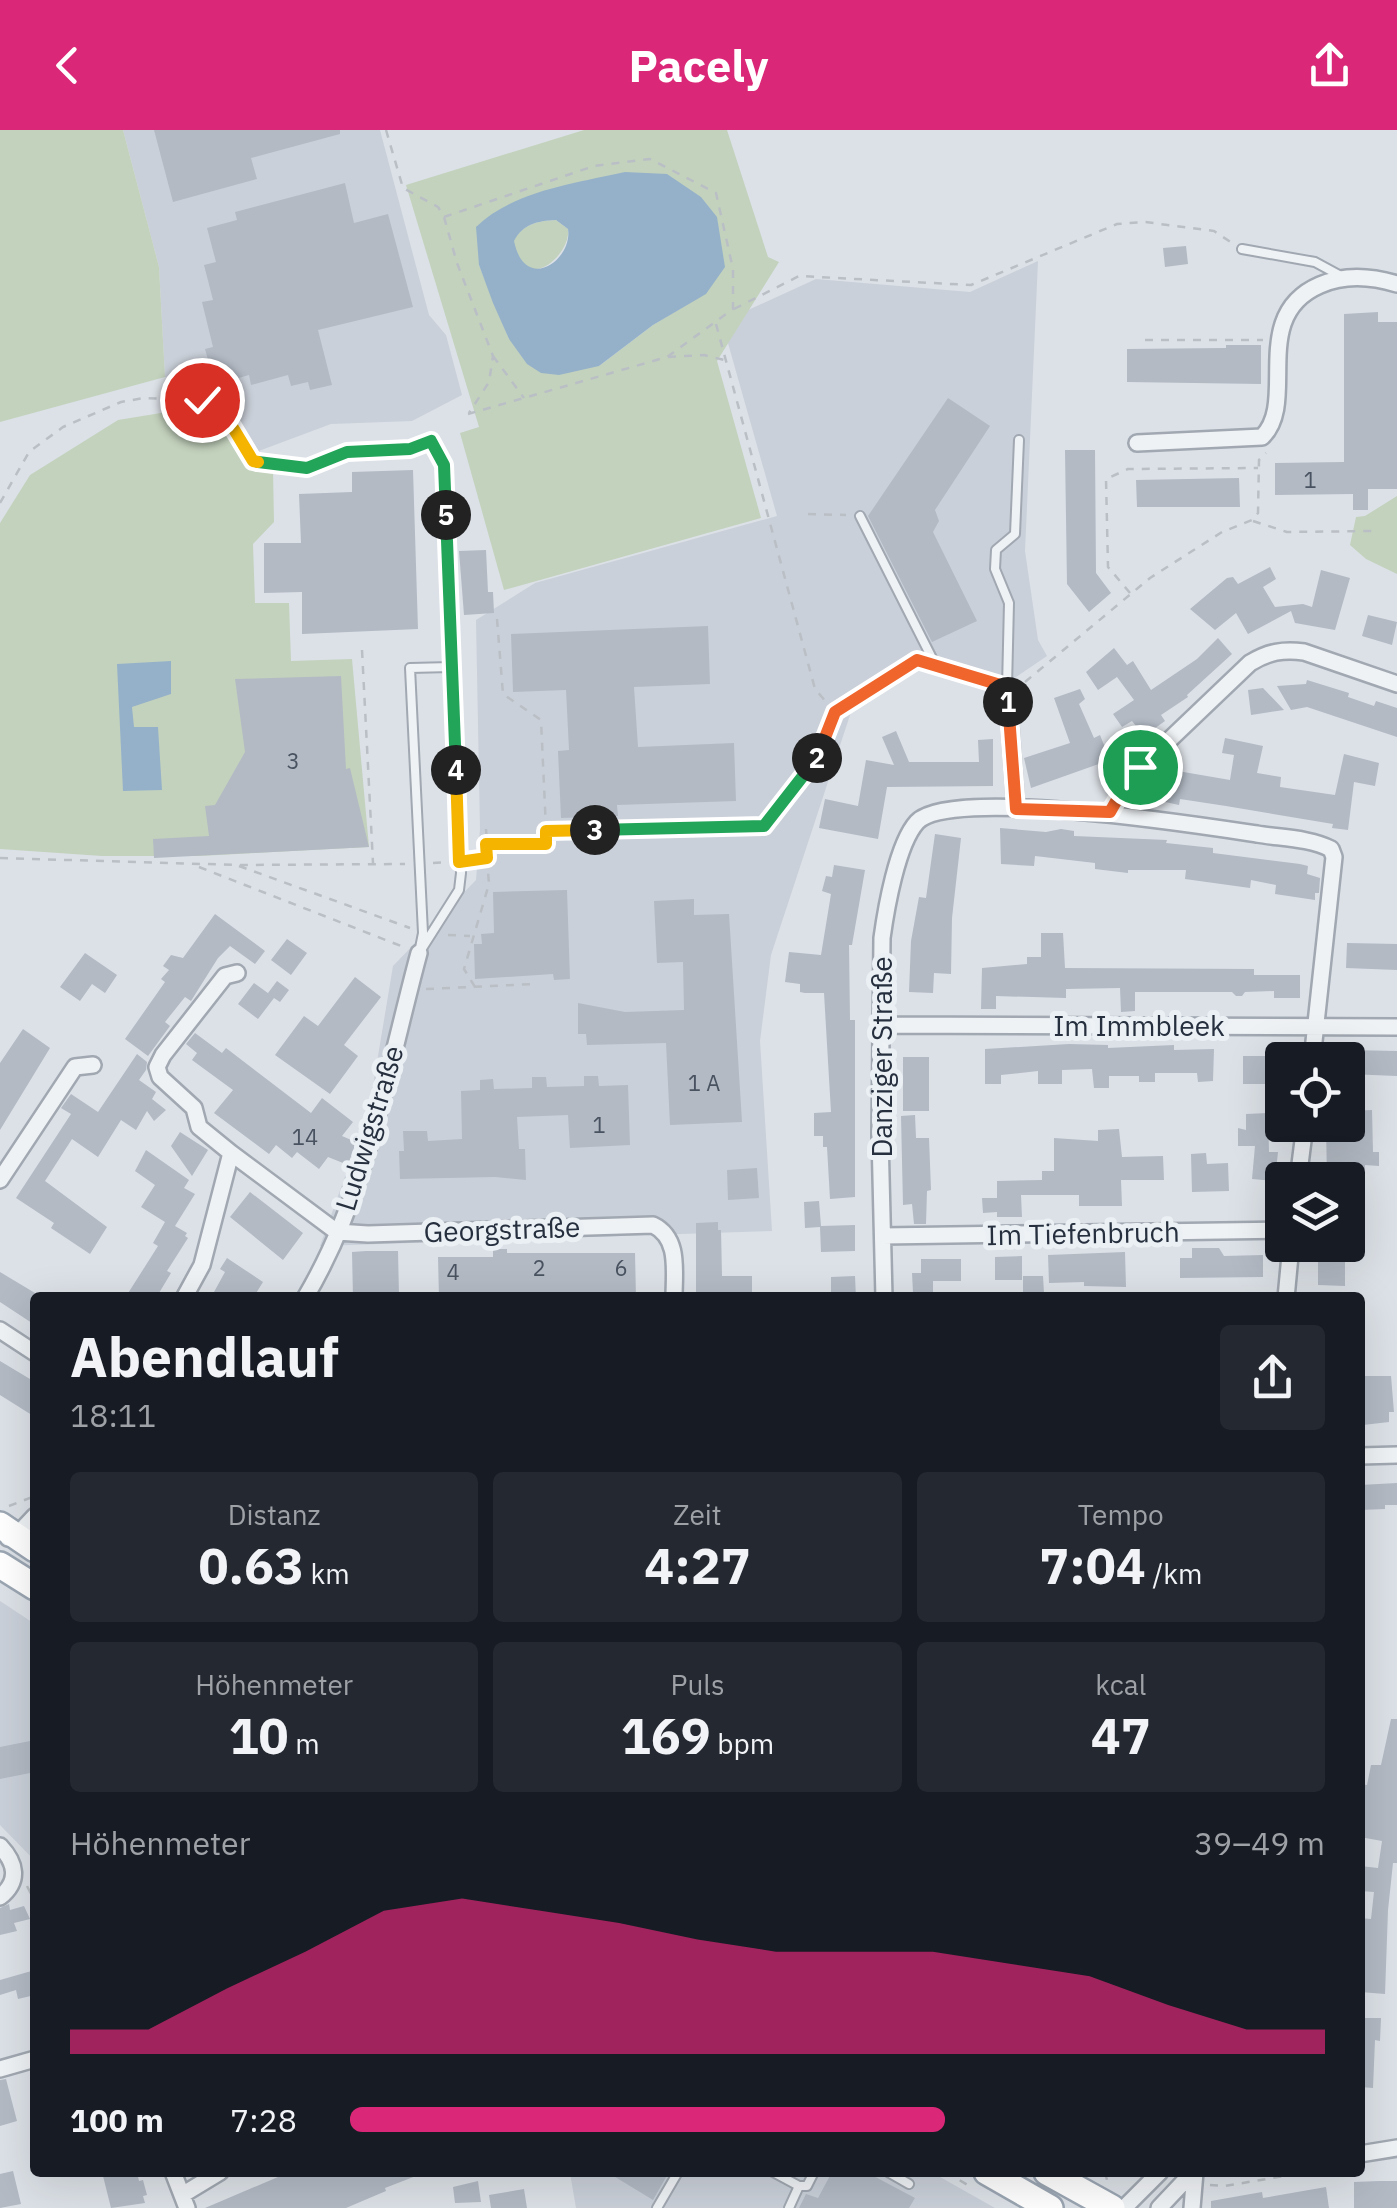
<!DOCTYPE html>
<html lang="de">
<meta charset="utf-8">
<style>
:root{--surface:#171b24;--page:#242831;--text:#f1f3f6;--muted:#9ea1a6;--accent:#db2777}
body{margin:0;font-family:"IBM Plex Sans",sans-serif;background:var(--page);color:var(--text);height:100vh;display:flex;flex-direction:column;font-size:38px;white-space:nowrap}
*{box-sizing:border-box;margin:0}
p{font-size:32px;color:var(--muted)}
.icon{flex:none;width:55px;height:55px;fill:none;stroke:currentColor;stroke-width:2;stroke-linecap:round;stroke-linejoin:round}
.map{position:relative;flex:1;overflow:hidden}
.drawer{position:absolute;left:30px;top:1162px;width:1335px;height:885px;display:flex;flex-direction:column;background:var(--surface);border-radius:10px;box-shadow:0 10px 40px #0002}
.drawer>*{flex:none}
.fabs{position:absolute;left:1265px;top:912px;display:grid;gap:20px}
.fabs a{display:grid;place-items:center;width:100px;height:100px;border-radius:10px;background:var(--surface);box-shadow:0 10px 40px #0002;font-size:50px}
.pin{position:absolute;display:grid;place-items:center;width:85px;height:85px;color:#fff;margin:-42px;border:5px solid #fff;border-radius:50%;box-shadow:0 2px 10px #0007}
.km{position:absolute;width:50px;height:50px;margin:-25px;border-radius:50%;background:#222;color:#fff;font-size:28px;line-height:50px;text-align:center}
.round{display:grid;place-items:center;flex:none;width:105px;height:105px;border-radius:10px;background:var(--page)}
.overview{display:flex;align-items:center;justify-content:space-between;height:170px;padding:0 40px}
h1{font-size:55px;font-weight:700;line-height:75px}
.stats{display:grid;grid-template-columns:repeat(3,1fr);gap:15px;height:170px;padding:10px 40px}
.stats div{display:grid;align-content:center;border-radius:10px;background:var(--page);text-align:center}
.stats b{font-size:50px;font-weight:700}
.stats small{font-size:28px;font-weight:400}
.stats p{font-size:28px}
.chart{height:280px;padding:20px 40px}
.chart p{display:flex;justify-content:space-between}
.chart svg{width:100%;height:180px;margin-top:10px;fill:var(--accent);opacity:.7}
ul{padding:0 40px;list-style:none;font-size:32px}
li{display:grid;grid-template-columns:160px 120px 1fr;align-items:center;height:75px}
li i{height:25px;border-radius:12px;background:var(--accent)}
header{display:flex;justify-content:space-between;align-items:center;height:130px;padding:0 40px;background:var(--accent);color:#fff;font-size:45px;font-weight:700}
.map>svg:first-child{display:block}
</style>
<header><svg class="icon" aria-label="back" viewBox="0 0 24 24"><path d="M15 5l-7 7 7 7"/></svg>Pacely<svg class="icon" aria-label="share" viewBox="0 0 24 24"><path d="M12 15V3M7 8l5-5 5 5M5 13v7h14v-7"/></svg></header>
<div class="map">
<svg width="1397" height="2078" viewBox="0 0 1397 2078">
<rect width="100%" height="100%" fill="#dce1e7"/>
<!-- built -->
<path fill="#cad0d9" d="M123,0H380L429,185L446,205L462,265L412,291L331,294L256,322L224,267L165,247L159,137Z
M1038,131L1025,421L1038,510L1047,526L1013,549L936,526L913,524L839,570L851,582L771,825L760,911L772,1101L320,1116L369,980L393,836L476,750L480,699L476,490L535,453L777,386L722,192L816,149L970,162Z
M0,1471L35,1494V1731L0,1695Z
M570,2043H933L995,2078H576Z"/>
<!-- green -->
<path fill="#c3d2bd" fill-rule="evenodd" d="M0,0H123L159,137L165,247L0,292Z
M584,0H727L768,127L779,132L717,231L761,388L504,460L460,303L479,297L406,55ZM533,65L706,163L653,195L599,236L509,209L479,135Z
M556,90L568,99C571,122 534,158 517,128C514,123 515,117 513,111C523,94 537,91 556,90Z
M211,281L246,335L273,339L274,392L253,414L255,473H289L291,531L352,529L369,717L199,726H102L0,719V393L30,345L118,290L161,283Z
M1397,366V444L1366,429L1350,415L1356,387L1365,386Z"/>
<!-- water -->
<path fill="#95b1ca" fill-rule="evenodd" d="M625,42L667,44L701,67L717,87L725,137L706,164L653,195L599,236L559,245L541,243L527,234L509,209L493,173L479,135L476,97C513,61 576,53 625,42ZM556,90L568,99C573,130 525,164 514,111C523,94 537,91 556,90Z
M171,531V564L132,577L134,597H158L162,660L123,661L117,534Z"/>
<!-- building -->
<path fill="#b3bac4" d="M154,0H340V4L251,28L257,49L173,72Z
M345,53L354,93L388,84L413,177L318,200L332,255L310,260L308,252L291,256L288,245L251,255L249,245L232,250L229,239L212,244L205,219L213,217L202,172L213,170L204,135L216,132L207,98L237,90L235,82Z
M1186,116L1188,134L1165,137L1163,118Z
M1378,182V192H1397V359H1368V380H1353V364L1275,365V333L1344,332V184Z
M1226,215H1261V254L1127,252V219L1226,218Z
M948,268L990,296L935,380L939,391L933,402L977,491L932,512L868,386Z
M1065,320H1095L1096,443L1111,463L1089,482L1067,454Z
M413,340L418,499L302,504V462L264,463V413H301L299,364L352,362V342Z
M1239,348L1240,377H1137L1136,350Z
M486,420L488,462H493L494,483L464,485L459,421Z
M1270,437L1276,449L1263,457L1275,477L1303,474L1312,477L1321,440L1350,448L1335,500L1295,493L1291,481L1248,504L1236,483L1215,500L1190,479L1227,448L1233,447L1238,454Z
M1368,485L1397,492L1392,515L1362,506Z
M708,496L710,554L634,557L638,617L734,613L736,671L617,675L618,686L561,688L558,621L569,620L566,560L513,562L511,504Z
M1218,508L1232,524L1187,565L1188,567L1161,585L1165,591L1144,606L1132,591L1122,597L1113,584L1134,570L1117,547L1098,560L1086,542L1114,518L1127,535L1133,531L1151,560L1197,529Z
M341,546L346,639L350,638L369,717L154,728L153,709L209,706L205,676L215,675L245,622L235,549Z
M1307,550L1349,563L1348,567L1374,576L1376,571L1397,578V607L1307,577L1291,580L1277,556L1306,554Z
M1263,558L1284,580L1251,585L1248,560Z
M1080,559L1085,569L1079,574L1094,608L1100,605L1110,630L1031,658L1024,628L1070,613L1054,568Z
M896,601L909,632H979L978,610L993,609V656L887,657L878,709L819,698L825,669L858,676L866,630L894,635L882,607Z
M1225,608L1263,616L1257,643L1281,647L1280,657L1335,665L1344,624L1379,633L1375,656L1354,652L1348,700L1332,698L1333,694L1226,676L1180,669L1179,675L1156,670L1161,643L1165,644L1166,639L1230,650L1234,625L1222,623Z
M1000,698L1046,702L1061,699L1074,701V706L1167,710L1166,713L1213,718V723L1300,734L1308,736L1307,744L1320,748L1319,763H1315V770L1275,764L1276,755L1251,750L1250,758L1185,749L1186,740H1128V743L1095,739V733L1035,726L1034,736L1001,734Z
M935,704L961,708L952,788L951,844L934,843L933,863L909,862L911,811L919,767L926,768Z
M834,735L865,740L852,815H849L850,890H855V1067L830,1069L827,1017H823V1006H814V983L831,982L824,863H805L800,862V854L785,852L789,822L821,825L831,764L822,761L826,746L832,747Z
M567,760L570,849L554,850L553,844L475,849L474,814H482L481,804L494,803L493,762Z
M694,769V785L729,784L742,992L670,995L666,913L587,915L586,904H578V873L625,882L684,880L683,832L657,833L654,771Z
M215,784L265,821L255,834L230,816L218,828L191,871L185,867L165,892L170,896L148,926L125,909L165,852L161,849L169,840L163,836L171,825L183,828Z
M1041,803H1063L1065,838L1254,839V845H1300V868H1274V861L1245,862L1242,866H1236L1232,862H1135V881L1121,882L1120,858L1066,859V868L996,866V879H981L982,838L1027,834V827H1041Z
M287,809L307,823L291,845L271,830Z
M1347,813L1397,814V840L1346,838Z
M85,823L117,845L105,863L92,854L80,871L60,857Z
M355,847L381,867L344,915L358,926L330,964L275,925L304,886L318,896Z
M277,851L289,860L280,872L274,868L258,889L238,874L254,853L272,866L268,863Z
M23,899L50,918L0,1000V933Z
M195,903L222,923L226,918L311,983L322,968L353,992L342,1006L356,1012L348,1035L328,1027L319,1039L297,1022L292,1028L276,1015L269,1024L214,983L233,960L192,930L197,923L186,914Z
M1069,914L1108,915V918L1174,915V920L1214,919L1213,951L1198,952L1197,943H1155V952H1139V946H1109V958H1094L1092,939L1062,940V954H1038V941L1001,945V954H985V919Z
M1348,920L1397,921V946L1348,944Z
M137,924L147,932L146,940L139,950L156,962L152,969L166,980L154,991L147,981L136,1000L121,990L98,1027L72,1009L45,1051L107,1097L90,1124L51,1098L54,1093L16,1068L71,984L61,978L71,964L98,982Z
M1243,926H1280V954H1243Z
M903,927H929V981H903Z
M584,946H598L599,956L628,955L630,1015L570,1018L568,985L517,987L519,1019H525L526,1050L495,1047L400,1049L399,1021H404L403,1001H427L428,1011L462,1009L461,961L480,960V950L493,949L494,959L532,958V947H546L547,957L584,956Z
M1372,980L1373,1022H1379V1036L1365,1035V1041H1352L1353,1050H1327L1326,995H1348V981Z
M1268,983L1269,1022H1278L1275,1051L1252,1049L1255,1016H1238V998L1246,1000V984Z
M915,985L916,1008H929L931,1060L927,1061L926,1094H914L912,1074L903,1075L901,986Z
M1119,999L1122,1027L1163,1026L1164,1050H1121L1122,1076H1079V1065H1021L1022,1087H997V1082L983,1083L982,1068H997V1051L1042,1050V1041H1054V1008L1098,1011V1000Z
M180,1002L208,1020L192,1046L171,1016Z
M146,1020L189,1050L184,1058L195,1064L175,1096L187,1103L185,1106L188,1108L167,1141L171,1143L156,1168H125L158,1116L153,1113L165,1092L141,1077L155,1055L135,1041Z
M1206,1023L1207,1034L1228,1033L1229,1061L1192,1062L1191,1024Z
M757,1038L759,1068L728,1070L727,1040Z
M250,1062L303,1103L283,1130L230,1087Z
M819,1071L821,1096L855,1095V1121L821,1122L820,1097L805,1098L804,1072Z
M718,1092V1100H721L722,1146H752V1168H696V1093Z
M1192,1118H1219L1224,1126L1263,1125V1147L1180,1148V1128H1192Z
M493,1119H507V1123H635L636,1168H439L438,1127H493Z
M366,1121H398L399,1166L353,1168L352,1122Z
M1125,1122L1126,1157L1084,1156V1152L1049,1153L1048,1125Z
M1022,1126V1150H995V1127Z
M227,1128L263,1152L253,1168H222L214,1162L225,1142L220,1139Z
M921,1129H961V1151H933V1162L913,1163L912,1143H921Z
M1318,1130H1345V1156L1318,1155Z
M0,1142L35,1163V1195L0,1172Z
M855,1146L856,1168H831V1147Z
M1023,1146H1043L1044,1163L1023,1164Z
M0,1231L35,1252V1287L0,1265Z
M1365,1246H1391L1394,1282H1389V1292L1363,1295Z
M1397,1353V1375H1385V1379L1360,1380V1355Z
M1391,1589H1397V1733H1393L1388,1780L1385,1864L1360,1862V1788L1371,1789L1374,1762L1360,1761V1736L1378,1738L1382,1711L1360,1707V1654L1367,1655L1371,1635H1381Z
M35,1610V1642L0,1649V1617Z
M9,1774L10,1780L24,1776L30,1789L14,1793L17,1801L0,1805V1778Z
M35,1840V1865L18,1869L16,1860L0,1865V1850Z
M1360,1888H1381L1380,1911L1375,1910L1373,1958L1360,1957Z
M6,1949L17,1991L0,1996V1950Z
M13,2041L21,2074L0,2078V2044Z
M102,2042H137L139,2051L143,2050L147,2065L143,2066L145,2073L111,2078Z
M276,2042H421V2044L385,2058L386,2061L346,2078H205L278,2047Z
M607,2042H669L653,2070Z
M832,2042H866L915,2068L909,2078H799L806,2064L818,2068Z
M478,2051L481,2072L455,2073L453,2057Z
M1379,2051H1397V2078H1354V2052Z
M1326,2057L1329,2078H1211V2071L1262,2062L1263,2068Z
M524,2059L527,2078H491L489,2065Z"/>
<g fill="none" stroke-linecap="round" stroke-linejoin="round">
<defs>
<path id="service" d="M1242,119L1315,132L1339,145
M291,338C312,338 325,328 344,323C373,315 401,322 431,311L443,335L451,537
M860,386L936,536
M451,537L461,743L459,760L419,823L423,803L410,538Z
M1007,557L1009,473L995,439L996,420L1015,404L1019,310
M773,2042L799,2056
M888,2042L909,2054
M657,2078L678,2042
M789,2078L799,2056H807L814,2042"/>
<path id="minor" d="M1137,313L1262,307C1299,272 1248,186 1320,155C1345,144 1371,146 1397,154
M1007,557L1016,679
M1111,682L1126,654L1141,637L1250,533C1268,522 1283,519 1304,522L1397,554
M880,895L1397,897
M231,1023L199,997L194,978L160,947L157,937L163,925L225,846L237,843
M0,1050L75,937L93,935
M1298,1050L1305,995
M337,1102L368,1104L653,1095C680,1108 674,1141 674,1168
M883,1106L1282,1100
M184,1168L202,1135L231,1023L337,1102
M305,1168C367,1064 388,938 419,823
M884,1168L880,1006L882,808C886,779 897,714 917,692C950,656 1204,696 1257,704C1280,708 1310,708 1331,719L1334,727L1312,930
M1286,1168L1291,1115
M0,1200L35,1223
M1360,1326L1397,1325
M8,1408L17,1405L35,1386
M0,1716C16,1733 20,1751 0,1767
M0,1939L35,1929
M1360,2024L1397,2018
M173,2042L187,2078
M182,2065L220,2042
M1124,2078L1160,2042
M1159,2078L1193,2042
M1192,2078L1195,2042"/>
<path id="primary" d="M0,1395L35,1419
M0,1435L35,1457
M987,2042L1050,2078
M1047,2042L1112,2078"/>
</defs>
<!-- service casing -->
<use href="#service" stroke="#a1a8b1" stroke-width="12"/>
<!-- minor casing -->
<use href="#minor" stroke="#a1a8b1" stroke-width="20"/>
<!-- primary casing -->
<use href="#primary" stroke="#9ba6b3" stroke-width="30"/>
<!-- path -->
<path stroke="#babfc5" stroke-width="2.5" stroke-dasharray="8 8" stroke-linecap="butt" d="M386,0L403,58L438,77L444,87L457,133L493,226L489,252L469,283
M444,87L594,36L650,29L716,63L733,139V179L667,227L468,284
M734,179L799,146L971,155L1117,94L1145,92L1214,101L1232,113
M716,194L815,559L834,581
M1145,210H1263
M493,226L524,268
M668,227L704,225L724,230
M0,373L29,322L63,297L121,272L144,268L202,270L221,278L253,331L278,335
M808,384L846,385
M1253,391L1287,402L1373,401
M1130,463L1108,437L1106,349L1128,339L1258,338
M497,489L503,564L541,590L546,699
M362,520L373,733
M949,540L989,552
M1025,552L1150,448L1222,402L1252,390L1258,383L1259,330L1266,323
M486,699L487,713
M0,728L238,735L405,734
M473,730L487,728V715L546,713V701L765,696L813,636L835,582L917,531
M433,733L450,732
M239,736L410,798
M199,737L401,816
M448,805L470,806
M475,857L464,839L489,754L487,730
M426,859L535,854
M9,1376L35,1366
M27,1756L35,1772
M946,2042L971,2057
M1105,2042L1107,2050
M1210,2055L1225,2056L1308,2042"/>
<!-- service -->
<use href="#service" stroke="#eff2f5" stroke-width="8"/>
<!-- minor -->
<use href="#minor" stroke="#eff2f5" stroke-width="15"/>
<!-- primary -->
<use href="#primary" stroke="#fff" stroke-width="25"/>
</g>
<g fill="none" stroke-linecap="round" stroke-linejoin="round">
<defs>
<path id="split-1" d="M1008,572L1016,679L1110,682L1126,654L1140,637"/>
<path id="split-2" d="M817,628L835,582L917,530L1007,557L1008,572"/>
<path id="split-3" d="M595,700L764,696L817,628"/>
<path id="split-4" d="M456,640L459,732L487,728L486,714H546V701L595,700"/>
<path id="split-5" d="M446,385L456,640"/>
<path id="split-6" d="M258,332L307,338L347,322L410,319L431,311L444,335L446,385"/>
<path id="split-7" d="M202,270L221,278L253,331L258,332"/>
</defs>
<!-- split-1 casing -->
<use href="#split-1" stroke="#fff" stroke-width="20"/>
<!-- split-2 casing -->
<use href="#split-2" stroke="#fff" stroke-width="20"/>
<!-- split-3 casing -->
<use href="#split-3" stroke="#fff" stroke-width="20"/>
<!-- split-4 casing -->
<use href="#split-4" stroke="#fff" stroke-width="20"/>
<!-- split-5 casing -->
<use href="#split-5" stroke="#fff" stroke-width="20"/>
<!-- split-6 casing -->
<use href="#split-6" stroke="#fff" stroke-width="20"/>
<!-- split-7 casing -->
<use href="#split-7" stroke="#fff" stroke-width="20"/>
<!-- split-1 -->
<use href="#split-1" stroke="#f0652b" stroke-width="12"/>
<!-- split-2 -->
<use href="#split-2" stroke="#f0652b" stroke-width="12"/>
<!-- split-3 -->
<use href="#split-3" stroke="#22a559" stroke-width="12"/>
<!-- split-4 -->
<use href="#split-4" stroke="#f5b400" stroke-width="12"/>
<!-- split-5 -->
<use href="#split-5" stroke="#22a559" stroke-width="12"/>
<!-- split-6 -->
<use href="#split-6" stroke="#22a559" stroke-width="12"/>
<!-- split-7 -->
<use href="#split-7" stroke="#f5b400" stroke-width="12"/>
</g>
<g text-anchor="middle" dominant-baseline="central" stroke-width="10" stroke-linejoin="round" paint-order="stroke">
<!-- number labels -->
<g font-size="22" fill="#485260">
<text x="1310" y="349">1</text>
<text x="293" y="630">3</text>
<text x="704" y="952">1 A</text>
<text x="599" y="994">1</text>
<text x="305" y="1006">14</text>
<text x="539" y="1137">2</text>
<text x="621" y="1137">6</text>
<text x="453" y="1141">4</text>
</g>
<!-- street labels -->
<g font-size="28" fill="#252f3e" stroke="#ebf0f5">
<text x="1139" y="895">Im Immbleek</text>
<text transform="translate(881 927) rotate(-90)">Danziger Straße</text>
<text transform="translate(369 998) rotate(-73)">Ludwigstraße</text>
<text transform="translate(502 1099) rotate(-2)">Georgstraße</text>
<text transform="translate(1083 1103) rotate(-1)">Im Tiefenbruch</text>
</g>
</g>
</svg>
<div class="fabs">
<a><svg class="icon" aria-label="locate" viewBox="0 0 24 24"><circle cx="12" cy="12" r="6"/><path d="M12 2v4M12 18v4M2 12h4M18 12h4"/></svg></a>
<a><svg class="icon" aria-label="layers" viewBox="0 0 24 24"><path d="M12 4l9 5-9 5-9-5zM3 14l9 5 9-5"/></svg></a>
</div>
<div class="pin" style="left:1140px;top:637px;background:#1e9e55"><svg class="icon" aria-label="arrive" viewBox="0 0 24 24"><path d="M6 21V4h12l-3 4 3 4H6"/></svg></div>
<div class="pin" style="left:202px;top:270px;background:#d93025"><svg class="icon" aria-label="check" viewBox="0 0 24 24"><path d="M5 12l5 5 9-10"/></svg></div>
<b class="km" style="left:1008px;top:572px">1</b>
<b class="km" style="left:817px;top:628px">2</b>
<b class="km" style="left:595px;top:700px">3</b>
<b class="km" style="left:456px;top:640px">4</b>
<b class="km" style="left:446px;top:385px">5</b>
<section class="drawer">
<div class="overview"><div><h1>Abendlauf</h1><p>18:11</p></div><a class="round"><svg class="icon" aria-label="share" viewBox="0 0 24 24"><path d="M12 15V3M7 8l5-5 5 5M5 13v7h14v-7"/></svg></a></div>
<div class="stats">
<div><p>Distanz</p><b>0.63<small> km</small></b></div>
<div><p>Zeit</p><b>4:27</b></div>
<div><p>Tempo</p><b>7:04<small> /km</small></b></div>
</div>
<div class="stats">
<div><p>Höhenmeter</p><b>10<small> m</small></b></div>
<div><p>Puls</p><b>169<small> bpm</small></b></div>
<div><p>kcal</p><b>47</b></div>
</div>
<div class="chart"><p><span>Höhenmeter</span>39–49 m</p>
<svg viewBox="0 0 160 44" preserveAspectRatio="none"><path d="M0 44V38L10 38L20 28L30 19L40 9L50 6L60 9L70 12L80 16L90 19L100 19L110 19L120 22L130 25L140 32L150 38L160 38V44z"/></svg>
</div>
<ul>
<li><b>100 m</b>7:28<i style="width:61%"></i></li>
</ul>
</section>
</div>
